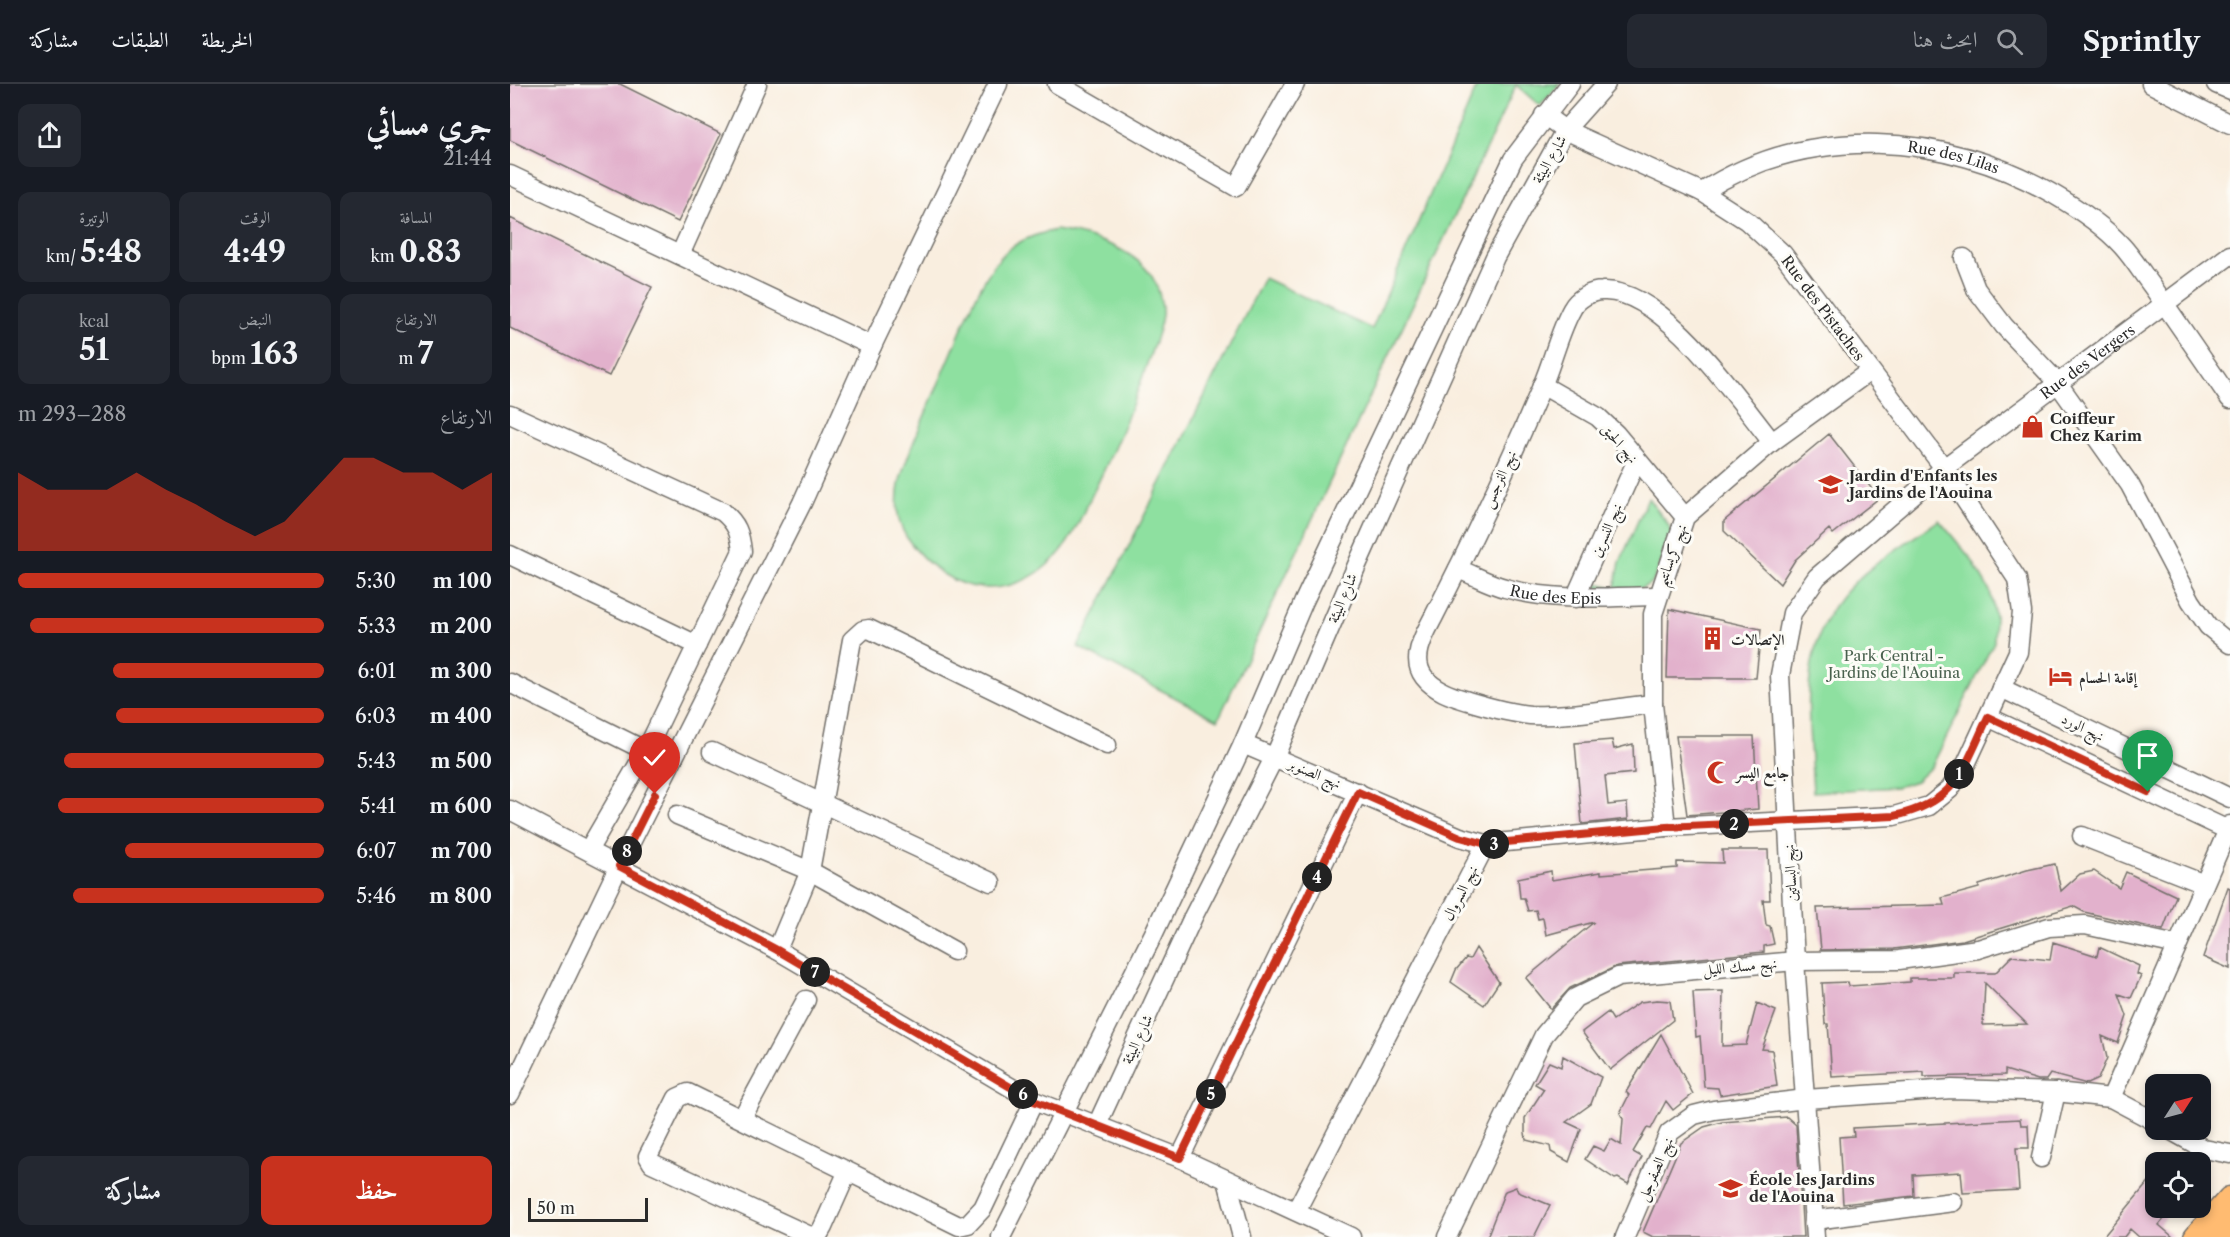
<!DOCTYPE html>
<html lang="ar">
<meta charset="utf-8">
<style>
:root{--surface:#171b24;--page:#242831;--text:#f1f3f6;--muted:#9ea1a6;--line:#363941;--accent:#c8321e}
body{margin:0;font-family:"Libre Caslon Text",Amiri,serif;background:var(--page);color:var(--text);direction:rtl;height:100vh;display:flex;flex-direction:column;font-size:22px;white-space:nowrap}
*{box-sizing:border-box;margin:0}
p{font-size:20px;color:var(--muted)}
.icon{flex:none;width:33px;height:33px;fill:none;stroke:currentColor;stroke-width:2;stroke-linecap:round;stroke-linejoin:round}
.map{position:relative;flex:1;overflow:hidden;direction:ltr}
.panel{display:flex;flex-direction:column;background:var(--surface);width:510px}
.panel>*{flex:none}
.needle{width:39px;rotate:54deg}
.controls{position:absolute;left:1635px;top:990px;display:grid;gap:12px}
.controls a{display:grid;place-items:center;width:66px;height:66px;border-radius:12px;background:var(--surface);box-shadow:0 3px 9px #0003;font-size:30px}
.scale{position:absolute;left:18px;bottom:15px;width:120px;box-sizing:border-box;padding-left:6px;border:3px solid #2b2b2b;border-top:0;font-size:16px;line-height:21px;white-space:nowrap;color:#2b2b2b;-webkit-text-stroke:4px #fdfcf7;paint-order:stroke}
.pin{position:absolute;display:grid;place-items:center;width:51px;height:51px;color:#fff;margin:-62px -26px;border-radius:50% 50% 50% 0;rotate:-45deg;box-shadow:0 0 6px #0007}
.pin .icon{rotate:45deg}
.km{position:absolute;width:30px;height:30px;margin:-15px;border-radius:50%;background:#222;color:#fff;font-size:16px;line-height:30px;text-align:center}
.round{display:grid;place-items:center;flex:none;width:63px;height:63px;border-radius:12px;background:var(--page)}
.head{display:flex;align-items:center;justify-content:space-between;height:102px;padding:0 18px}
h1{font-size:33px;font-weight:700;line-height:45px}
.stats{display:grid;grid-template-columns:repeat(3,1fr);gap:9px;height:102px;padding:6px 18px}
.stats div{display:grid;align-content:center;border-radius:12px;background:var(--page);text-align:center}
.stats b{font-size:30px;font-weight:700}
.stats small{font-size:16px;font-weight:400}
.stats p{font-size:16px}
.chart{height:168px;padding:12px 18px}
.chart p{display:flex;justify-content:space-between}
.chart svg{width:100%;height:108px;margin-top:6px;fill:var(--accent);opacity:.7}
.button{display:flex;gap:12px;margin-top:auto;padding:12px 18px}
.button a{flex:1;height:69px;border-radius:12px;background:var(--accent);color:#fff;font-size:24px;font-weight:700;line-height:69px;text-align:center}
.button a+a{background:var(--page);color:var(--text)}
ul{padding:0 18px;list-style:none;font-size:20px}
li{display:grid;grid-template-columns:96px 72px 1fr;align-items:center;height:45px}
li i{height:15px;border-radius:8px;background:var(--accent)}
header{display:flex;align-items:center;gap:36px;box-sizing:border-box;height:84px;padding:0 30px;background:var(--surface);border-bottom:2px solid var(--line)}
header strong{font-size:28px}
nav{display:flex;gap:33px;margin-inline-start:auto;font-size:21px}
.search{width:420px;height:54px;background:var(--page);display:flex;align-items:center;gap:15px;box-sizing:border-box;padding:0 21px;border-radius:12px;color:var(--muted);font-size:22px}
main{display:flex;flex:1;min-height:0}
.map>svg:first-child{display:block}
</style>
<header>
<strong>Sprintly</strong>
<div class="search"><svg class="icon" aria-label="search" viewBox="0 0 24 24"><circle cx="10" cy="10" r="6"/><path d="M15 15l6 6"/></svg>ابحث هنا</div>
<nav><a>الخريطة</a><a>الطبقات</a><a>مشاركة</a></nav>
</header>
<main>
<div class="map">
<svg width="1720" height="1153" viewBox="0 0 1720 1153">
<rect width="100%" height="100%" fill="#fdfcf7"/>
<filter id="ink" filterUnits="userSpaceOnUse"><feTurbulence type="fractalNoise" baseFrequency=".0167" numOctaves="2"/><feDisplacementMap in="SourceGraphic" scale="12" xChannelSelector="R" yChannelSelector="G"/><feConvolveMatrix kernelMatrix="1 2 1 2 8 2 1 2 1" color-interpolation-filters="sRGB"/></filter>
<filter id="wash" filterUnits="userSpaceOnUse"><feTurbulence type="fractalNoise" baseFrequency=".008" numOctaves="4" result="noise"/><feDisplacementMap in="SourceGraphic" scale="24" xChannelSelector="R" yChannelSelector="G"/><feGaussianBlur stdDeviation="1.35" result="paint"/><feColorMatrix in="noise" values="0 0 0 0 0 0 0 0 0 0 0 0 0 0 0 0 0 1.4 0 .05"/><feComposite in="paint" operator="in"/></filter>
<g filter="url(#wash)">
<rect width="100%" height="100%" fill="#f9eedf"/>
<!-- green -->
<path fill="#8ee0a0" stroke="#5c8666" stroke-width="1.5" d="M968,0H1050L1030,22L1006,1L708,636L568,563L754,194L862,245Z
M546,146C579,151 629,165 645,198C649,206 653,223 652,231C650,247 643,263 638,277C621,328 600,376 576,423C568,440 559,460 546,473C515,505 471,515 433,490C417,479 396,459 390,439C386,427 387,409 390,396C402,356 421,318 437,280C452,247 470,190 498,166C513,154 528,150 546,146Z
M1138,414L1158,440L1162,451L1143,498L1132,504L1086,505L1088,499L1105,504L1110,478Z
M1429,436L1462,476L1480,507L1485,532L1484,558L1422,682L1406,697L1387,703L1303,708C1300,642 1286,568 1331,513C1356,482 1397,459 1429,436Z"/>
<g id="blocks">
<!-- building -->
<path fill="#e2b1cc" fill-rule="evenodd" d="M0,0H110L211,50L168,138L0,56Z
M0,134L142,203L99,292L0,244Z
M1319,350L1369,414L1323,450L1319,445L1285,476L1270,500L1214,447V437Z
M1159,525L1251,545L1246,594H1157Z
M1166,652H1244L1248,725L1177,731Z
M1102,656L1104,665L1123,660L1124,689L1095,692L1098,721L1117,719L1118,735L1072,740L1065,659Z
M1212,766H1258L1260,816H1253L1256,841L1260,842L1264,860L1254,862V868L1107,882L1060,904L1041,925L1016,894L1084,838L1036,851L1033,834L1028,835L1026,826L1018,827L1014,814H1010L1008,794L1041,787L1042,796L1091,788V790L1167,784V778L1213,779Z
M1545,780L1551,807L1570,790L1584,787L1609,804L1616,788L1666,812L1653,846L1574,828L1563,822L1453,856L1384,865L1311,866L1307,824L1434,821L1432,814L1469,804V801L1517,786Z
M1718,803L1720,804V885L1693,873Z
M1543,858L1587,872L1589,863L1629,882L1627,890L1631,892L1621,914L1609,910L1617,932L1608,959L1592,952L1597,974L1588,995L1577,1000L1540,990L1536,996H1528L1495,986V991L1414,993V988L1322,993L1318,940H1315L1312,899L1338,898L1339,902L1400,898V894H1444V889H1485L1502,872L1540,876ZM1475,899L1517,940L1473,941Z
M966,864L989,898L974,921L941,898L946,886L956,874L960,875Z
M1213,907L1212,962L1236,961L1247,919L1266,927L1252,965L1262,966L1267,1002L1210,1011L1208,1004L1194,1003L1190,952L1186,953L1183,908Z
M1147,916L1160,917L1163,936L1100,986L1072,948L1098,928L1103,936L1130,918Z
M1151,950L1183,1010L1163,1026L1156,1017L1141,1045L1137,1044L1123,1068L1132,1073L1118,1100L1108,1094L1105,1095L1075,1075L1083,1062L1094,1067L1101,1055L1111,1061L1113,1035L1110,1029L1119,1011L1116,1008Z
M1053,972L1091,993L1081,1020L1056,1038L1071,1045L1059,1078L1041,1068L1040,1062L1016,1056L1015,1048V1034L1034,1005L1025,1000L1039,978L1051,983Z
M1277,1033L1286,1041L1293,1153H1143L1133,1148L1171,1059L1194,1043L1212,1038Z
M1510,1035L1511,1041H1518L1519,1064H1506L1509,1106L1453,1109L1451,1088L1403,1091L1404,1112L1333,1120L1329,1053L1344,1052L1343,1044Z
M1646,1089V1124H1663L1649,1141L1663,1153H1629L1620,1145L1614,1153H1593Z
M1006,1103L1008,1108L1040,1121L1024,1153H977L995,1107Z"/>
</g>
</g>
<g filter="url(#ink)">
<use href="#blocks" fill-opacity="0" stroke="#736f6a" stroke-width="1.5"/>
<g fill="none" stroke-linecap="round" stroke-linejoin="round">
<defs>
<g id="minor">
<path d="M547,0L726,103L785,0"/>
<path d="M1641,0L1720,40"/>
<path d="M1706,0L1720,6"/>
<path d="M0,91L362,262"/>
<path id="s1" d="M1192,108C1298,39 1436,48 1543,110C1567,124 1593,141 1612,162C1623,174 1632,189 1642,202C1668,239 1694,277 1720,315"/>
<path d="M170,171L247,0"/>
<path d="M1454,174L1466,205L1494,242L1547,298L1620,401L1681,517L1698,542L1720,560"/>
<path d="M1032,301L1088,333L1106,350L1175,433"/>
<path d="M0,330L213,428C227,440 230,449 232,467L136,667L79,765"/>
<path d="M0,471L187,561"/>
<path id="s2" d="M948,485C964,491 979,500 995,504C1044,518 1096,513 1147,512"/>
<path d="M1065,514L1126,378"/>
<path d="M0,599L136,667"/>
<path d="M1491,604L1720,714"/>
<path d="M1143,620C1103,624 1060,633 1020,631C999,629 978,623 958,617C942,612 925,607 914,593C900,575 914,551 923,534C962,458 999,380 1032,302C1043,277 1049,248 1062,225C1067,215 1081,207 1092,207C1152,203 1227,315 1262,358"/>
<path d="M1478,633L1720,747"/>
<path d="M733,660L950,753L976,760"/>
<path d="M202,668L481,798"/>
<path d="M0,726L267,866L524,1017L670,1074L841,1153"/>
<path d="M167,731L300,787L444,867"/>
<path d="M1156,743L1143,620V530L1175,433L1262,358L1360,287"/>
<path d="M1572,752L1694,800"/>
<path d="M267,866L300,787L342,556L353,546L359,545L597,661"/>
<path d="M0,1010L109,782L292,419L362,262L488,0"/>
<path d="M1601,1014L1720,741"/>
<path d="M232,1034L296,916"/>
<path d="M587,1041L683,833L765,672L847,481L985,173L1055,46L1096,0"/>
<path d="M1660,1046L1694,1065L1720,1070"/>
<path d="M670,1074L848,708"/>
<path d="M1531,1074L1546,1008"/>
<path d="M337,1089L313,1143L309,1150L300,1152L142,1079L138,1072L167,1014L178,1009L449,1142L458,1140L473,1124L524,1017"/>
<path d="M717,1096L732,1153"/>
<path d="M786,1127L976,760L1156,743L1384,732L1419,722L1440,705L1457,678L1508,568L1512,528L1507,495L1434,384L1273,170L1237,137L1192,108L1055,46L1034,31"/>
<path d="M1304,1136L1443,1118"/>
<path d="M491,1153L643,851L733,660L794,517L1003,75L1060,0"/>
<path d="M937,1153L1034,951L1065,914L1108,893L1285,877L1389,876L1468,865L1539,843L1575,841L1667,861"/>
<path d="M1115,1153L1159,1049L1184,1031L1204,1026L1296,1015L1442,1005L1546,1008L1601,1014L1646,1038"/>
<path id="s3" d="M1305,1153L1285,877L1270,591L1282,529L1307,493L1434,384L1720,171"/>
</g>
<path id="major" d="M1686,1153L1720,1115
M1713,1153L1720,1144"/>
</defs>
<!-- minor casing -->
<use href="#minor" stroke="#736f6a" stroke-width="21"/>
<!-- major casing -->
<use href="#major" stroke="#736f6a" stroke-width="27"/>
<!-- minor -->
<use href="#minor" stroke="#fff" stroke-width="18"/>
<!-- major -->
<use href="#major" stroke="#ffbb71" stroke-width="24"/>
</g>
</g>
<g fill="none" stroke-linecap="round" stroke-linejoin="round" filter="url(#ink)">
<defs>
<path id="route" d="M145,710L109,782L267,866L524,1017L670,1074L848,708L950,753L976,760L1156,743L1384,732C1447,718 1453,686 1478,633L1638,708"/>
</defs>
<!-- route casing -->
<use href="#route" stroke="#fff" stroke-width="12"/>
<!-- route -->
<use href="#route" stroke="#c8321e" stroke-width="8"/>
</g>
<!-- icons -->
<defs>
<symbol id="shop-bare" viewBox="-9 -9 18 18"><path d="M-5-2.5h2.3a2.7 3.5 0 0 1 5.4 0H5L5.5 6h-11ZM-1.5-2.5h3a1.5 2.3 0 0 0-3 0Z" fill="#c8321e" stroke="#fdfcf7" stroke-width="2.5" paint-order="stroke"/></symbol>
<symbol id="school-bare" viewBox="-9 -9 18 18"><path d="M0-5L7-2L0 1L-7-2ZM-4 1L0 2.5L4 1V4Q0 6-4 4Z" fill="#c8321e" stroke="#fdfcf7" stroke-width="2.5" paint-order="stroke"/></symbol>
<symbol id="building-bare" viewBox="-9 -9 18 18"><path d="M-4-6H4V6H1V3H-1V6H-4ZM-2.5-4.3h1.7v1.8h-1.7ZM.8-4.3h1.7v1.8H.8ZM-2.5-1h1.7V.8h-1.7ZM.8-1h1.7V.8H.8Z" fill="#c8321e" stroke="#fdfcf7" stroke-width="2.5" paint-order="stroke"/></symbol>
<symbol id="hotel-bare" viewBox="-9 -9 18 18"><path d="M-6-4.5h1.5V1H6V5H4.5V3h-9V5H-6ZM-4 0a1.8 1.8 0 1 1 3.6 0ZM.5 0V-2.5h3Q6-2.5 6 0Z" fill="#c8321e" stroke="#fdfcf7" stroke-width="2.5" paint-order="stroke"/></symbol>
<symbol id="mosque-bare" viewBox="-9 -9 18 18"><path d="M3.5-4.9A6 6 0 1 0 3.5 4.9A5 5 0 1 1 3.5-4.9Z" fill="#c8321e" stroke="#fdfcf7" stroke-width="2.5" paint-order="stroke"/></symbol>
</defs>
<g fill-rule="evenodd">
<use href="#shop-bare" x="1506" y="326" width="33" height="33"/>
<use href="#school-bare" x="1304" y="384" width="33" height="33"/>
<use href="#building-bare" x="1186" y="538" width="33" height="33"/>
<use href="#hotel-bare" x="1534" y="576" width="33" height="33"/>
<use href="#mosque-bare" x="1192" y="672" width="33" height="33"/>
<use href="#school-bare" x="1204" y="1088" width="33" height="33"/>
</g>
<g text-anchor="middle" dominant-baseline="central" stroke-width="6" stroke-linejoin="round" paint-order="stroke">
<!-- street labels -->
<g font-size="15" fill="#2b2b2b" stroke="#fdfcf7">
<text stroke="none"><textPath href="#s1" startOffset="262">Rue des Lilas</textPath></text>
<text transform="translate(1039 75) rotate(-60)">شارع البيئة</text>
<text transform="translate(1313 224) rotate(53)">Rue des Pistaches</text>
<text stroke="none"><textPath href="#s3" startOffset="1016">Rue des Vergers</textPath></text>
<text transform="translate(1110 359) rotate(49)">نهج الحبق</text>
<text transform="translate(989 395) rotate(-65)">نهج النرجس</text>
<text transform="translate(1096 446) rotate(-66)">نهج النسرين</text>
<text transform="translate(1161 471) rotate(-70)">نهج كريسانتيم</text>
<text stroke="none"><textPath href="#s2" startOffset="102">Rue des Epis</textPath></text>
<text transform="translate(832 514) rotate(-67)">شارع البيئة</text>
<text transform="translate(1573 643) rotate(26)">نهج الورد</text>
<text transform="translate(805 689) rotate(23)">نهج الصنوبر</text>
<text transform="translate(1280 789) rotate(-93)">نهج البساتين</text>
<text transform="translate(950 809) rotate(-63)">نهج السروال</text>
<text transform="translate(1230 882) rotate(-5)">نهج مسك الليل</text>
<text transform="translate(627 955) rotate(-65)">شارع البيئة</text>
<text transform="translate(1145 1085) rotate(-66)">نهج الصفرجل</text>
</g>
<!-- poi labels -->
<g font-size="15" font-weight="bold" fill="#2b2b2b" stroke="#fdfcf7" text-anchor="start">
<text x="1540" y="334">Coiffeur<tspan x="1540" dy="17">Chez Karim</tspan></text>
<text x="1339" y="391">Jardin d'Enfants les<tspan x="1339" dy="17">Jardins de l'Aouina</tspan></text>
<text x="1221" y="555">الإتصالات</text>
<text x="1569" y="593">إقامة الحسام</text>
<text x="1226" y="688">جامع اليسر</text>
<text x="1239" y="1095">École les Jardins<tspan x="1239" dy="17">de l'Aouina</tspan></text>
</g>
<!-- park labels -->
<g font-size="15" fill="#49614e" stroke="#fdfcf7">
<text x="1384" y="571">Park Central -<tspan x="1384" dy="17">Jardins de l'Aouina</tspan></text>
</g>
</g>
</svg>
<div class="controls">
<a><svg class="needle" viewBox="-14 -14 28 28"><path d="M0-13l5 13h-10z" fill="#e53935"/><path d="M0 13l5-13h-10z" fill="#9ea1a6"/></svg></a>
<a><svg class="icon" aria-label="locate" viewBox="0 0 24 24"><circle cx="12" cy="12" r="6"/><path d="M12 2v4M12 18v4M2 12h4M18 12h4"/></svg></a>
</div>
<div class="scale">50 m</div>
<div class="pin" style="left:1638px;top:708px;background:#1e9e55"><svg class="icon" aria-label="arrive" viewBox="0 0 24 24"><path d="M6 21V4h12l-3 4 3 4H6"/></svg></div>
<div class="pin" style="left:145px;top:710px;background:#d93025"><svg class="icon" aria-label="check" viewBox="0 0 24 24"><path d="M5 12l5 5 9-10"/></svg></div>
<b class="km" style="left:1449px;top:690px">1</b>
<b class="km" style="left:1224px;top:740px">2</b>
<b class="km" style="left:984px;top:760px">3</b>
<b class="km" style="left:807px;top:793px">4</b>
<b class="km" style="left:701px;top:1010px">5</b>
<b class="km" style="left:513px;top:1010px">6</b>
<b class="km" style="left:305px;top:888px">7</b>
<b class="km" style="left:117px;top:767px">8</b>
</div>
<section class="panel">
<div class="head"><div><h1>جري مسائي</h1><p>21:44</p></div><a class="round"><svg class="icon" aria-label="share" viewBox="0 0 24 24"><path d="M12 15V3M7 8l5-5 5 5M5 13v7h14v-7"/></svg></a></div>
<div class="stats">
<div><p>المسافة</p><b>0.83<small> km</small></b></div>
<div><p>الوقت</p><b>4:49</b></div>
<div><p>الوتيرة</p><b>5:48<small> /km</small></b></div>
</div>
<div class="stats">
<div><p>الارتفاع</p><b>7<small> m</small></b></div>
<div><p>النبض</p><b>163<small> bpm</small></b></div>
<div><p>kcal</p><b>51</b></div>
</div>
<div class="chart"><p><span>الارتفاع</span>288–293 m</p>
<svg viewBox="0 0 160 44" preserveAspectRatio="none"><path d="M0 44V12L10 19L20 19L30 19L40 12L50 19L60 25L70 32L80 38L90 32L100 19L110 6L120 6L130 12L140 12L150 19L160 12V44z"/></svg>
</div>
<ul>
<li><b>100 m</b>5:30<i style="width:100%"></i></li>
<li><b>200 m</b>5:33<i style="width:96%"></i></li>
<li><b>300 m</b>6:01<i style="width:69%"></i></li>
<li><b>400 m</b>6:03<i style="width:68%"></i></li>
<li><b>500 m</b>5:43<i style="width:85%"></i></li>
<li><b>600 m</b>5:41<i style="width:87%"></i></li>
<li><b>700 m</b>6:07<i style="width:65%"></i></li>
<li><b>800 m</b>5:46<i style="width:82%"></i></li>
</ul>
<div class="button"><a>حفظ</a><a>مشاركة</a></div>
</section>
</main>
